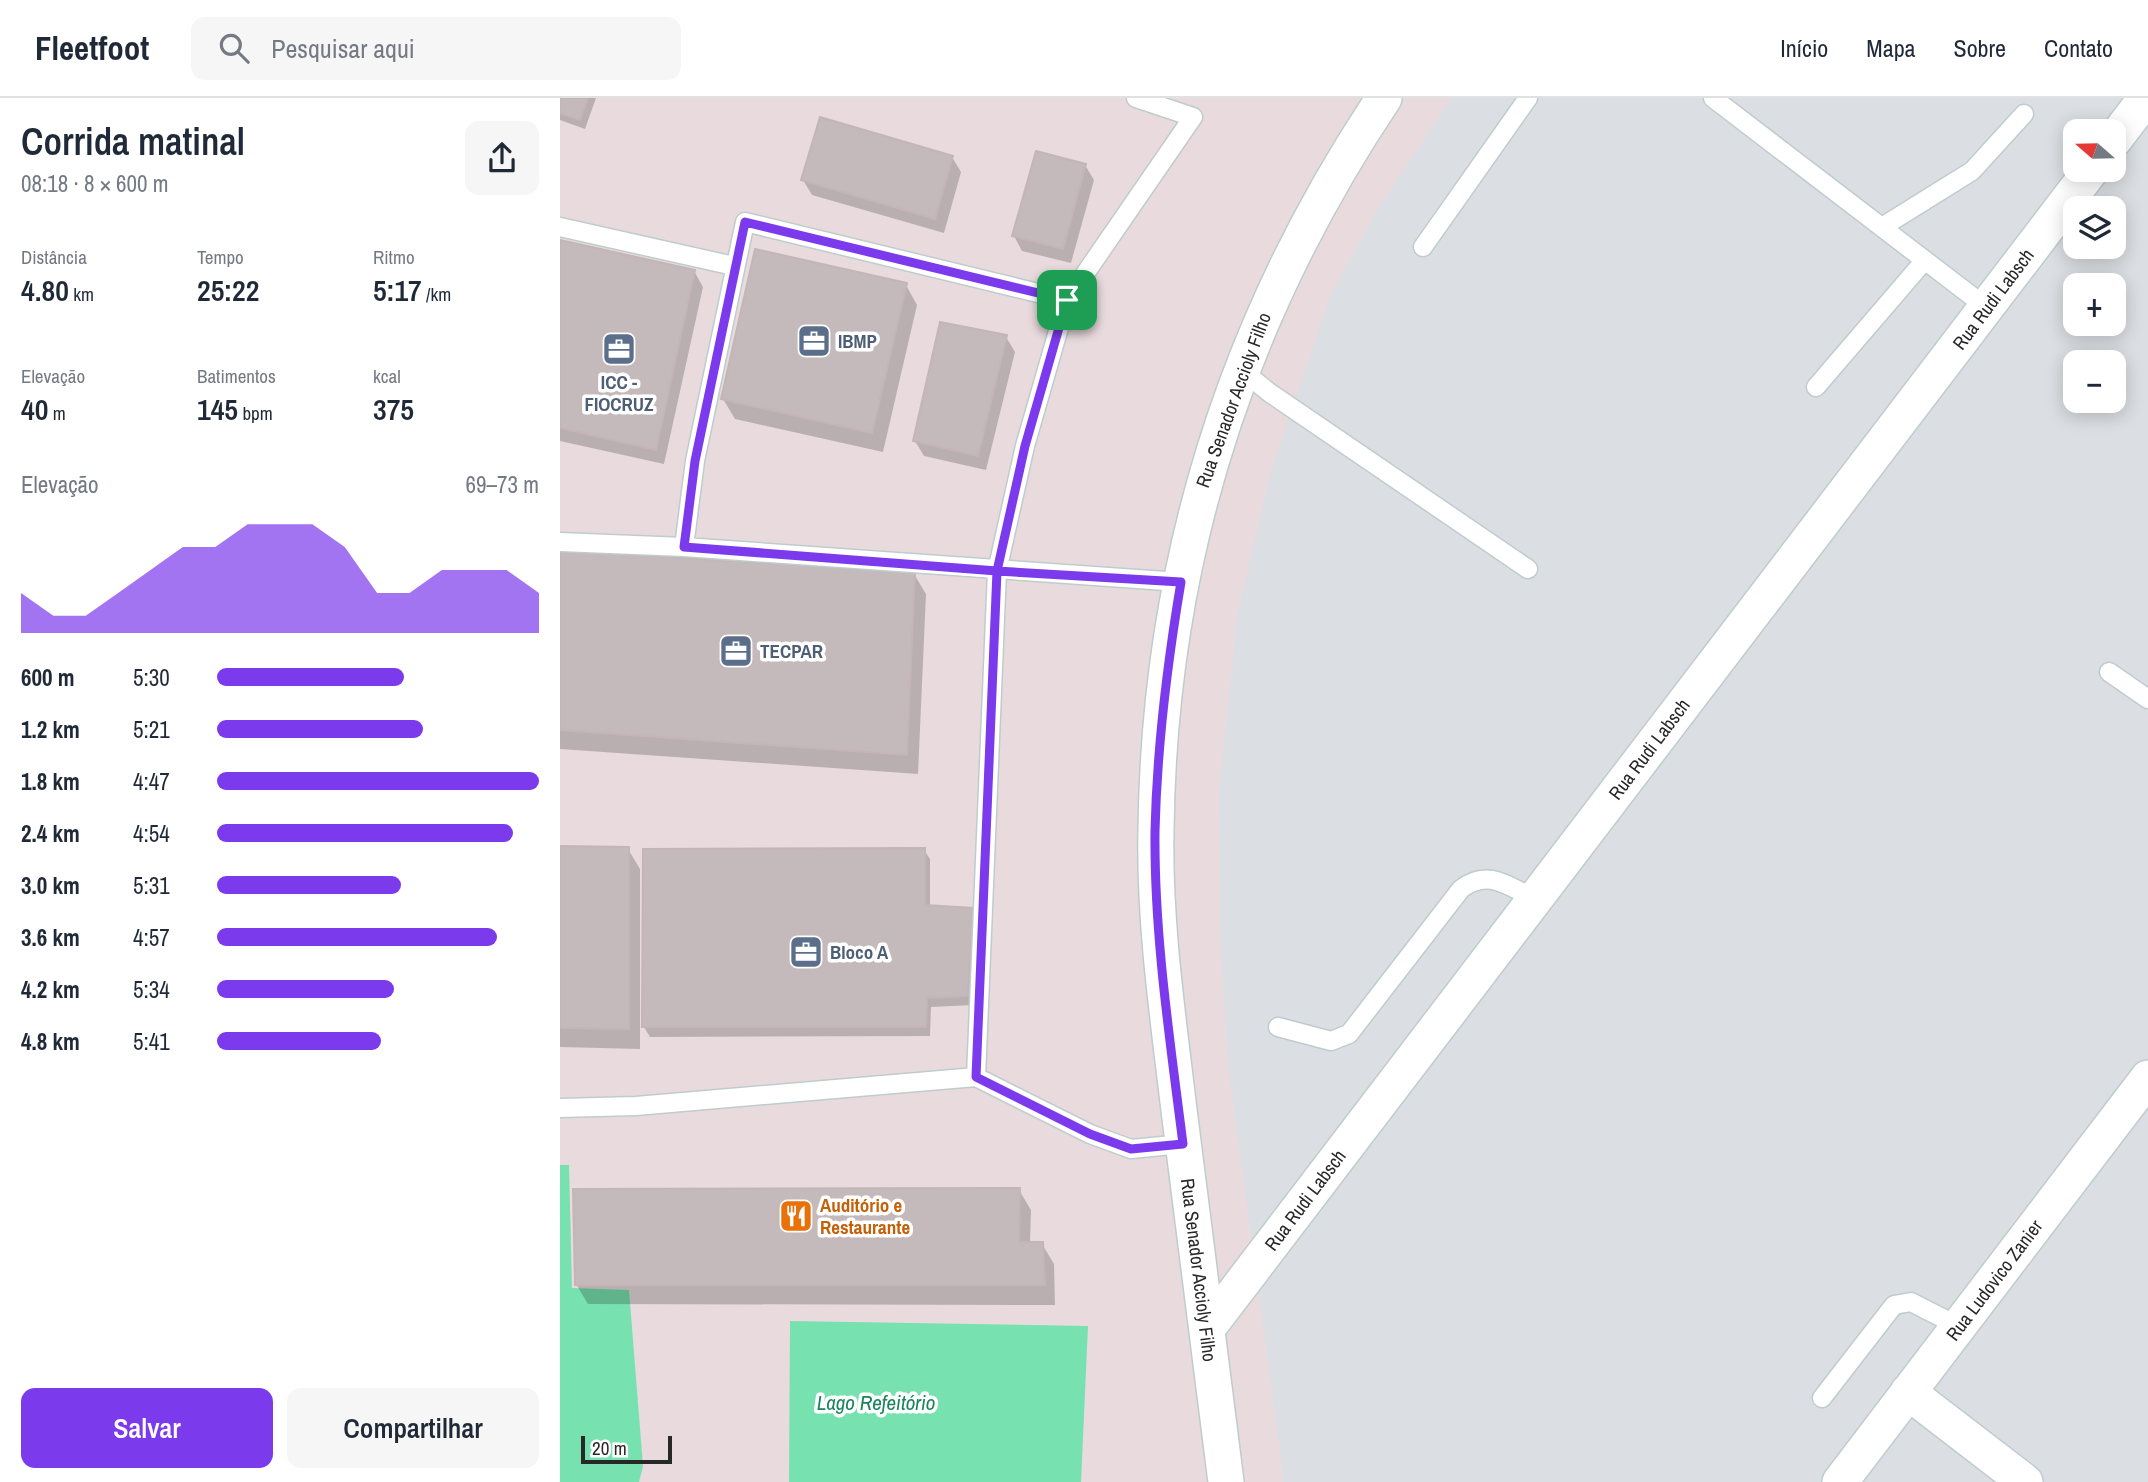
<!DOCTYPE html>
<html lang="pt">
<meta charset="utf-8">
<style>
:root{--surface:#fff;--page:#f6f6f7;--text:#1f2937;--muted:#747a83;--line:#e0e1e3;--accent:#7c3aed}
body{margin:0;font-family:"Archivo Narrow",sans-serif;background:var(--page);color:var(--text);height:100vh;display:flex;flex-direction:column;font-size:26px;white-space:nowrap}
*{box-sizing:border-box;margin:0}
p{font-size:23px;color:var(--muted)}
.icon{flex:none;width:38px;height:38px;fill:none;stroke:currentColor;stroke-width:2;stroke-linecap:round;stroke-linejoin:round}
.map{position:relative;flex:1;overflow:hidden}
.drawer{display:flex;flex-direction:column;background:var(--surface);width:560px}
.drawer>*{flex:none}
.needle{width:46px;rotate:290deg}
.tools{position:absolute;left:1503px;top:21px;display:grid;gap:14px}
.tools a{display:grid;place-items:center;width:63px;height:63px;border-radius:14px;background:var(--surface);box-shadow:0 4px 18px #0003;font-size:35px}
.scale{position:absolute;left:21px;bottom:18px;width:91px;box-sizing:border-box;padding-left:7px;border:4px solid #282828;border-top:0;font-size:19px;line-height:24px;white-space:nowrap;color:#282828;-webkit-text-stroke:5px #fff;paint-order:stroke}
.pin{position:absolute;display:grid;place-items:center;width:60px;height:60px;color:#fff;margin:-30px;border-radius:14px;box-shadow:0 4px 10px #0006}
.round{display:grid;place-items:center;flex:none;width:74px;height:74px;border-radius:14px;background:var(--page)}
.summary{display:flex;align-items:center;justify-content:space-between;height:119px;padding:0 21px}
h1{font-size:38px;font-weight:600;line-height:52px}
.metrics{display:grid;grid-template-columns:repeat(3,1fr);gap:10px;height:119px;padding:7px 21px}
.metrics div{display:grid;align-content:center}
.metrics b{font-size:30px;font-weight:600}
.metrics small{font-size:19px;font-weight:400}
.metrics p{font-size:19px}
.chart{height:196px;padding:14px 21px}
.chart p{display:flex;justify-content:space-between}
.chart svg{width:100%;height:126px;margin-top:7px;fill:var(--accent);opacity:.7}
.action{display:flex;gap:14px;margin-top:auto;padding:14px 21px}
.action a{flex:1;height:80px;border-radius:14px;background:var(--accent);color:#fff;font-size:28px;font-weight:600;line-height:80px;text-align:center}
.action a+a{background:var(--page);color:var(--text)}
ul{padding:0 21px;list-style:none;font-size:23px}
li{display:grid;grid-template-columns:112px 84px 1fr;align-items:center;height:52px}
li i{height:18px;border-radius:9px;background:var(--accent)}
header{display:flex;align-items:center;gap:42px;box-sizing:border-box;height:98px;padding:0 35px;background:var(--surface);border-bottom:2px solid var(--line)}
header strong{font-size:33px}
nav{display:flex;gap:38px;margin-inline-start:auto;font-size:24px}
.search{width:490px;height:63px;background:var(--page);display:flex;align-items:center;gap:18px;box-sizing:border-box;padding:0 24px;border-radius:14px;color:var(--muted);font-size:26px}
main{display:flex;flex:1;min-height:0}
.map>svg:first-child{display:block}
</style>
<header>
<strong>Fleetfoot</strong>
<div class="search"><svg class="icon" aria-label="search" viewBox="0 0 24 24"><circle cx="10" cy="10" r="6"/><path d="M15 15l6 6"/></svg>Pesquisar aqui</div>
<nav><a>Início</a><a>Mapa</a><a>Sobre</a><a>Contato</a></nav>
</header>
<main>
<section class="drawer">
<div class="summary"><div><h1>Corrida matinal</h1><p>08:18 · 8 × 600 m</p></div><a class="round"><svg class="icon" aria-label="share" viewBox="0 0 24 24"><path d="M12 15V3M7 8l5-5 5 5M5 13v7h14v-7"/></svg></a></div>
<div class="metrics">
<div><p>Distância</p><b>4.80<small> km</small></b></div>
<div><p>Tempo</p><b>25:22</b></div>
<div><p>Ritmo</p><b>5:17<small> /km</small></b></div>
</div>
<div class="metrics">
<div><p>Elevação</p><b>40<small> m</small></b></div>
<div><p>Batimentos</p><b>145<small> bpm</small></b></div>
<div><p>kcal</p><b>375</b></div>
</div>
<div class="chart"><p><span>Elevação</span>69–73 m</p>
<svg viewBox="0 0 160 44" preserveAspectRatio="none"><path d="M0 44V30L10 38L20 38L30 30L40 22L50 14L60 14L70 6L80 6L90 6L100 14L110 30L120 30L130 22L140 22L150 22L160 30V44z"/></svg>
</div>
<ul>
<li><b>600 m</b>5:30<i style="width:58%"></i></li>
<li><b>1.2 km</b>5:21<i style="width:64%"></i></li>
<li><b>1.8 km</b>4:47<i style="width:100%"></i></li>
<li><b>2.4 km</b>4:54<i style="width:92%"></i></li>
<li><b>3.0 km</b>5:31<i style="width:57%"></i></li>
<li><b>3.6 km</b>4:57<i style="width:87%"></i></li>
<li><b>4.2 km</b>5:34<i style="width:55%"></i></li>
<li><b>4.8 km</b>5:41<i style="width:51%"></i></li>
</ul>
<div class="action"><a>Salvar</a><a>Compartilhar</a></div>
</section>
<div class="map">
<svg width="1588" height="1384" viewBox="0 0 1588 1384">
<rect width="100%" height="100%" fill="#e9dbdd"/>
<!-- industrial -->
<path fill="#dbdee2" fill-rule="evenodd" d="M892,0H1588V1384H724L668,967L660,839L659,691L678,513L711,373L770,198L821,105ZM1516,33H1554V72H1516ZM1516,110H1554V149H1516ZM1516,187H1554V226H1516ZM1516,264H1554V303H1516Z"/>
<!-- water -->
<path fill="#77e1b0" d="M0,1067H9L12,1190L69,1192L83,1368L79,1384H0Z
M230,1223L528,1228L521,1384H229Z"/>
<!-- shadow -->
<path fill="#0003" d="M0,0H36L25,31L0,22Z
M392,59L401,74L384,135L252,97L243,82Z
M525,67L534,82L511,165L462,153L454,138Z
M0,143L134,173L143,189L104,366L0,343Z
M346,187L357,207L323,354L175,321L163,301Z
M446,239L455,254L426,372L364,358L355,343Z
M0,454L354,476L366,496L358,676L0,651Z
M0,750L68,751L80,771V951L0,949Z
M364,752L370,761V809L412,811L417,821L413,907L371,909L370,938L90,939L84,929Z
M459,1092L471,1112L470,1146H482L494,1166L495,1207L28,1206L16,1186Z"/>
<!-- building -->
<path fill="#c4b9bb" stroke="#c4b5b6" stroke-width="2" d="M0,0H28L20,22L0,15Z
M260,19L393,58L375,121L241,82Z
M476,53L526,66L503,151L452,138Z
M0,142L135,172L96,352L0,330Z
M195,151L347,185L312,335L161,301Z
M380,224L447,237L418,358L353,343Z
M0,452L355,474L347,657L0,632Z
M0,748L69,749V931L0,930Z
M365,750V807L413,810L408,898L367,900L366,929H82L83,751Z
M460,1090L459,1144H483L485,1187H15L13,1091Z"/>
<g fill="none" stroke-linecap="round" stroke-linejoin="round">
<defs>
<path id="service" d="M1153,0L1426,209
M0,129L174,168
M1322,129L1412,73L1464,16
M863,149L968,0
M680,271L710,295L968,471
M1256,289L1365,162
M0,444L124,449L620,484
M124,449L135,363L185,124L507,202
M1549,574L1588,601
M718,929L771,943L789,936L901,791C928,770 948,788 975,801
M416,979L530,1036L571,1051L623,1046
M0,1010L76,1008L416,979L437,473L465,348L507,202L633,19L576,0
M1262,1300L1334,1207L1351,1204L1398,1228"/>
<path id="minor" d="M1554,42L1586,0
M647,1231L1531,72
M1348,1294L1465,1384
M666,1384C651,1260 634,1136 619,1012C608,919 594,825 596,732C599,465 676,221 824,0
M1280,1384L1588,980"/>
</defs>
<!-- service casing -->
<use href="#service" stroke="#bfcccd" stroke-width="21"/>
<!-- minor casing -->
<use href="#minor" stroke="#bfcccd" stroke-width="38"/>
<!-- service -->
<use href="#service" stroke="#fff" stroke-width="18"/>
<!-- minor -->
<use href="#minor" stroke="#fff" stroke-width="35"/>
</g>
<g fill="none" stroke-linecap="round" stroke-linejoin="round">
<defs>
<path id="route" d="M507,202L185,124L135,363L124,449L437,473L416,979L530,1036L571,1051L623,1046C610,942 594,837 595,733C597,649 607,567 621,484L437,473L465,348L507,202"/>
</defs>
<!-- route casing -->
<use href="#route" stroke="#fff" stroke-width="14"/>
<!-- route -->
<use href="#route" stroke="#7c3aed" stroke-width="9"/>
</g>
<!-- icons -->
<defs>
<symbol id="office-square" viewBox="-11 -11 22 22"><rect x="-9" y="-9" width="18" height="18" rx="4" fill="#5c6f8a" stroke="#fff"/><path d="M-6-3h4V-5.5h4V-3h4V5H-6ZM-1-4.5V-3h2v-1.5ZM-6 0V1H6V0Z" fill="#fff"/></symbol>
<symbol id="restaurant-square" viewBox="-11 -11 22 22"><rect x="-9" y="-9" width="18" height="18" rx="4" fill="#e8710a" stroke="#fff"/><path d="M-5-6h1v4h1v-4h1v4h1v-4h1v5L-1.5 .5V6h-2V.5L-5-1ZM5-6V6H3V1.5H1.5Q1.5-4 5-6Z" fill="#fff"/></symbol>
</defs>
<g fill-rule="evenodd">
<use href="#office-square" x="235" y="224" width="38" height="38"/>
<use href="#office-square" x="40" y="232" width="38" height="38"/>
<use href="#office-square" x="157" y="534" width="38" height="38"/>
<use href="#office-square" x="227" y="835" width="38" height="38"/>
<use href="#restaurant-square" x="217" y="1099" width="38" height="38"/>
</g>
<g text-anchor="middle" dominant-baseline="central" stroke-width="7" stroke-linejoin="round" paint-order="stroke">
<!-- street labels -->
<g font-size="19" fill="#282828" stroke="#fff">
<text transform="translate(1433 201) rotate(-53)">Rua Rudi Labsch</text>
<text transform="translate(673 302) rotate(-70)">Rua Senador Accioly Filho</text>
<text transform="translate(1089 651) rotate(-53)">Rua Rudi Labsch</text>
<text transform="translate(745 1102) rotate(-53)">Rua Rudi Labsch</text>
<text transform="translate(639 1172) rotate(83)">Rua Senador Accioly Filho</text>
<text transform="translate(1434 1182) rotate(-53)">Rua Ludovico Zanier</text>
</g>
<!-- service labels -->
<g font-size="19" font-weight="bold" fill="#4e5e75" stroke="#fff" text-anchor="start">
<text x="278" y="243">IBMP</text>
<text x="59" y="284" text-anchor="middle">ICC -<tspan x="59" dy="22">FIOCRUZ</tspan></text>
<text x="200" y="553">TECPAR</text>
<text x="270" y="854">Bloco A</text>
</g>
<!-- food labels -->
<g font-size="19" font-weight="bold" fill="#c56008" stroke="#fff" text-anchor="start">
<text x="260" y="1107">Auditório e<tspan x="260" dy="22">Restaurante</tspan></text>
</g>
<!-- water labels -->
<g font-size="21" font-style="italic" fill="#1a845a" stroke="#fff">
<text x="316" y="1304">Lago Refeitório</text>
</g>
</g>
</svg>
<div class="tools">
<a><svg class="needle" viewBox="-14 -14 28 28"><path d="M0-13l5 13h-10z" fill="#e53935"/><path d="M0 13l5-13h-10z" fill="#747a83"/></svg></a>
<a><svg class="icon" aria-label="layers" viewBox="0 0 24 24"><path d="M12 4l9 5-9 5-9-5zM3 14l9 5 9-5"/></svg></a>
<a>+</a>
<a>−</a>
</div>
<div class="scale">20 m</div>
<div class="pin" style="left:507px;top:202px;background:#1e9e55"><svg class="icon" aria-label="arrive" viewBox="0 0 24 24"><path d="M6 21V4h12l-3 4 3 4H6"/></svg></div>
</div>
</main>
